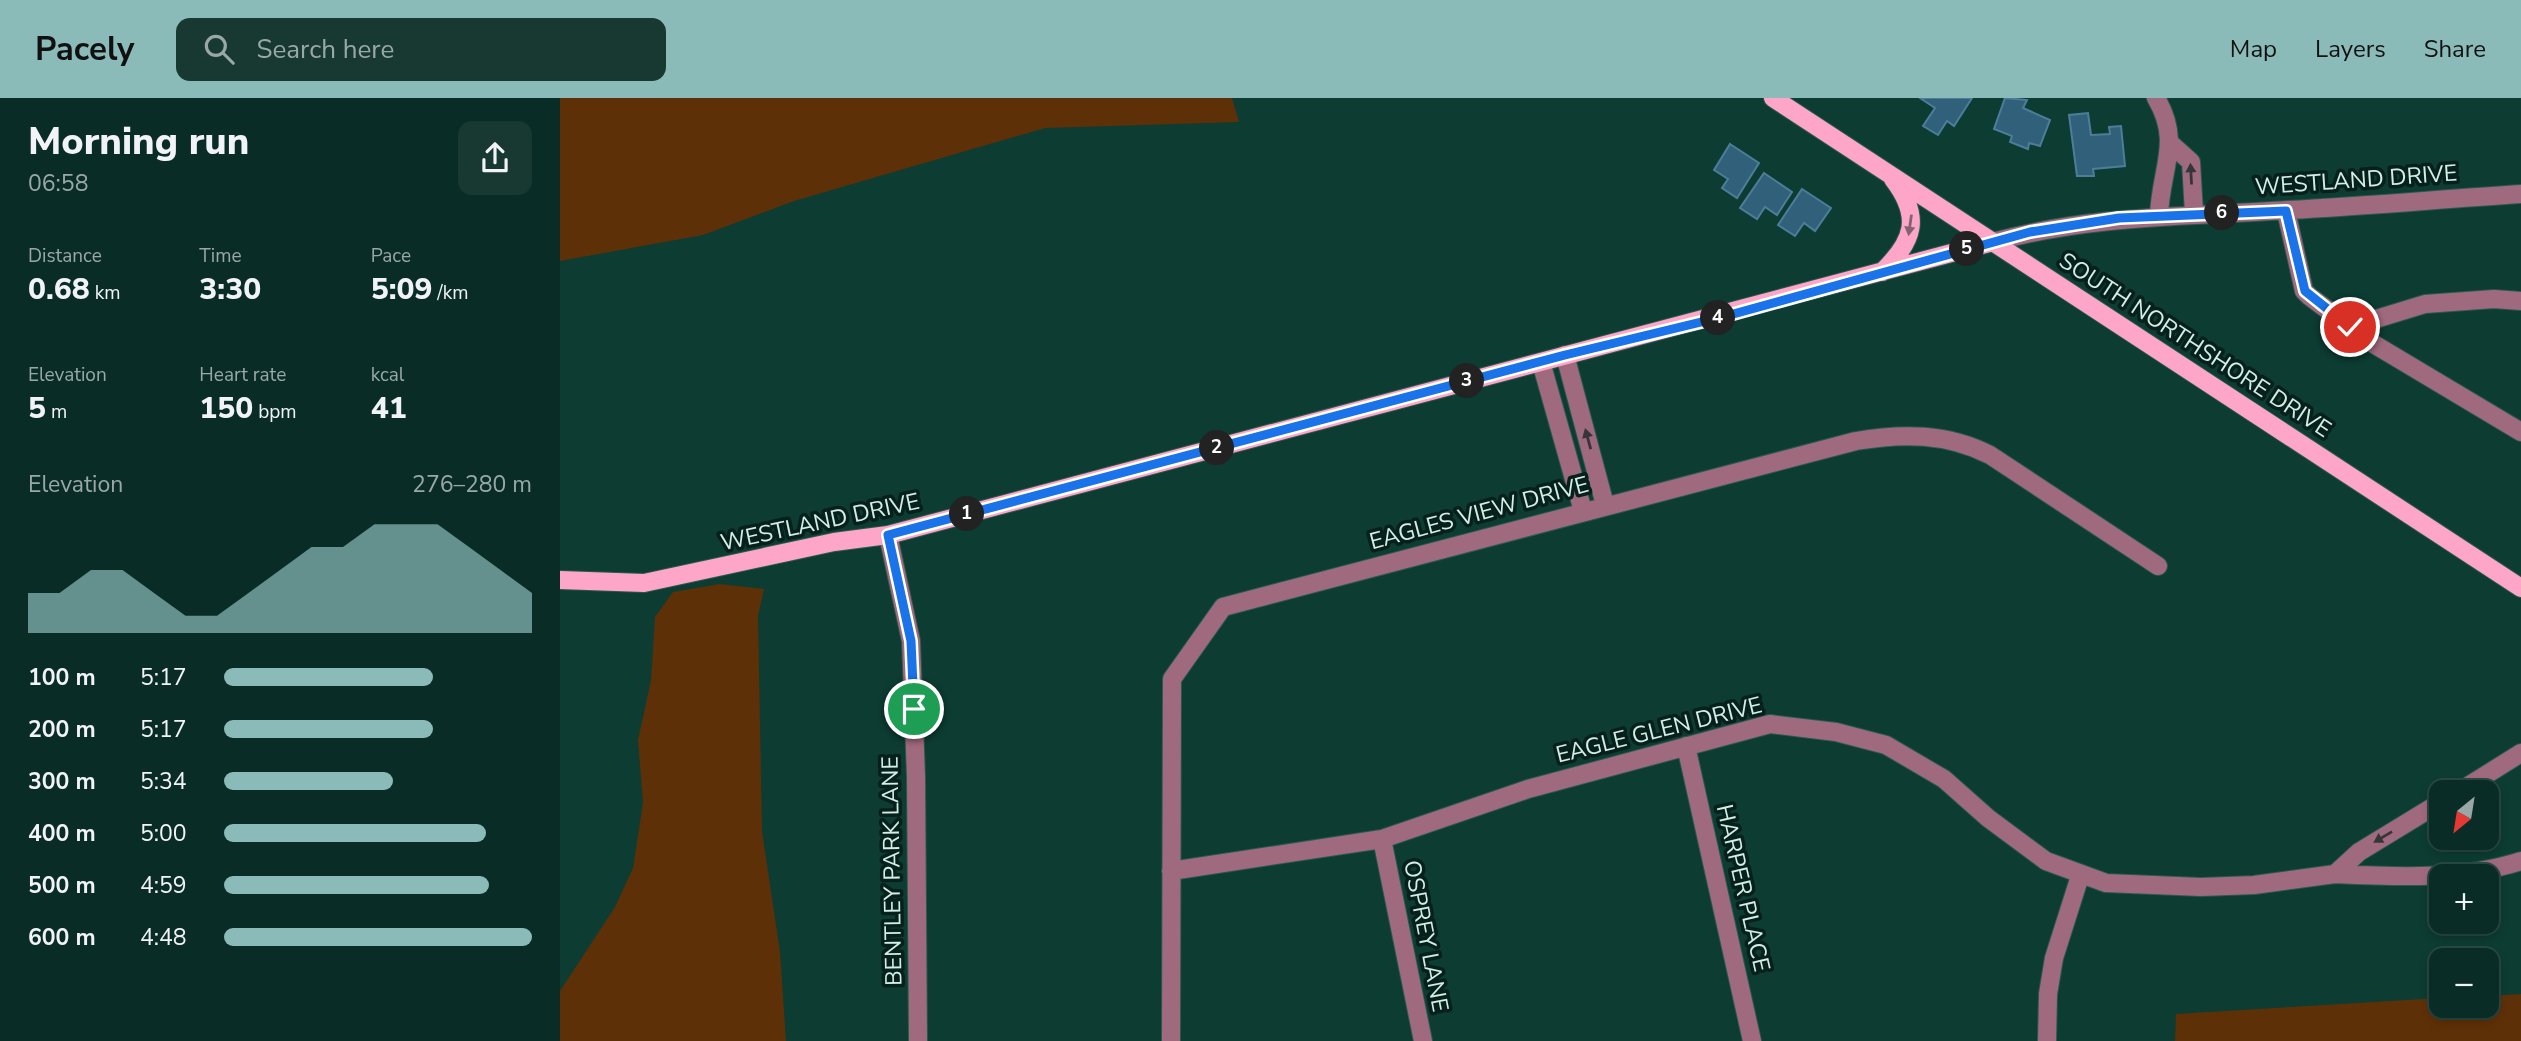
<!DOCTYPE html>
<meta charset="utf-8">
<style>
:root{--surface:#092d26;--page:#173932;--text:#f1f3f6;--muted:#99a8a7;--line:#294943;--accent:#8bbbb9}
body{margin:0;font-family:"Nunito Sans",sans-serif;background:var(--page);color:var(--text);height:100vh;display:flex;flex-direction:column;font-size:26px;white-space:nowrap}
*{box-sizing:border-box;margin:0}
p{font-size:23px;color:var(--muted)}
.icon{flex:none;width:38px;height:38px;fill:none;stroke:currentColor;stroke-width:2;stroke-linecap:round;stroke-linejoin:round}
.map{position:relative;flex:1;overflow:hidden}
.panel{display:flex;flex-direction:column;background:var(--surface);width:560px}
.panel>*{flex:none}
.needle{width:46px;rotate:210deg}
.fabs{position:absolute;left:1869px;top:682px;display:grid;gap:14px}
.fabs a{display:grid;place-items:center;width:70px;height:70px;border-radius:14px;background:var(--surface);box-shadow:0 4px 10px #0003,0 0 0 2px var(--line);font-size:35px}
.pin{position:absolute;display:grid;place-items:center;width:60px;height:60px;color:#fff;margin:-30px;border:4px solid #fff;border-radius:50%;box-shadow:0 2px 7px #0007}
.km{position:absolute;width:35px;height:35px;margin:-18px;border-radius:50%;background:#222;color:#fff;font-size:19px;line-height:35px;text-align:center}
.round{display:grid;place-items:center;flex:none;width:74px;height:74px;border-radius:14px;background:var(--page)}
.overview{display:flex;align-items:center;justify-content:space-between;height:119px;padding:0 28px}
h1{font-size:38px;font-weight:800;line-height:52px}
.stats{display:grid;grid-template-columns:repeat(3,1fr);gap:10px;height:119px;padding:7px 28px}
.stats div{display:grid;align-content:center}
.stats b{font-size:30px;font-weight:800}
.stats small{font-size:19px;font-weight:400}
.stats p{font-size:19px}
.chart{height:196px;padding:14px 28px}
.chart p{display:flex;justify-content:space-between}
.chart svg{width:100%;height:126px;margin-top:7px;fill:var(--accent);opacity:.7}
ul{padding:0 28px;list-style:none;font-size:23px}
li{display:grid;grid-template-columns:112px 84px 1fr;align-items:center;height:52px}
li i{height:18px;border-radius:9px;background:var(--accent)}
header{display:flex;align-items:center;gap:42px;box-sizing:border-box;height:98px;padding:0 35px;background:var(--accent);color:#111}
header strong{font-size:33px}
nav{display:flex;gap:38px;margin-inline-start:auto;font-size:24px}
.search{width:490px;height:63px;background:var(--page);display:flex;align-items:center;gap:18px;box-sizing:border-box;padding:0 24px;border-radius:14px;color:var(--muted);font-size:26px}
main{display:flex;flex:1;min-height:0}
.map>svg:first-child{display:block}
</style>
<header>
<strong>Pacely</strong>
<div class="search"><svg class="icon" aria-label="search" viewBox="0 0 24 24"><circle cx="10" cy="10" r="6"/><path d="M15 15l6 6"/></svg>Search here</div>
<nav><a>Map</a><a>Layers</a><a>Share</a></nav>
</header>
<main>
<section class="panel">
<div class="overview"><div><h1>Morning run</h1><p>06:58</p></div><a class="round"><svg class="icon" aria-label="share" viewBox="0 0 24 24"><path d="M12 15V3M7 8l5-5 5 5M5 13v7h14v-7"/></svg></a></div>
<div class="stats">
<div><p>Distance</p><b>0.68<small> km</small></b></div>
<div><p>Time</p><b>3:30</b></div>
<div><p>Pace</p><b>5:09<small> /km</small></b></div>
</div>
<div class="stats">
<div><p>Elevation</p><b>5<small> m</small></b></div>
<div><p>Heart rate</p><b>150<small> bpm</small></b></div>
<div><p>kcal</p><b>41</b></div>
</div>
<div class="chart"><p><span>Elevation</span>276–280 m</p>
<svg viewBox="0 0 160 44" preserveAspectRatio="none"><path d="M0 44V30L10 30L20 22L30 22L40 30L50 38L60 38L70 30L80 22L90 14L100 14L110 6L120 6L130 6L140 14L150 22L160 30V44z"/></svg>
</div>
<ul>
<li><b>100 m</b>5:17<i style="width:68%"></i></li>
<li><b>200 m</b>5:17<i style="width:68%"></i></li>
<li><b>300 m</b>5:34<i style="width:55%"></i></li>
<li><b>400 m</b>5:00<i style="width:85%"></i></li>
<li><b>500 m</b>4:59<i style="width:86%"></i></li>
<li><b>600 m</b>4:48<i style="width:100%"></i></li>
</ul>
</section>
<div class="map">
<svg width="1961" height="943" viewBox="0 0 1961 943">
<rect width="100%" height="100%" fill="#0c3c32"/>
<!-- green -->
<path fill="#5e3008" d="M0,0H672L679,24L485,30L234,103L143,137L0,163Z
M160,486L204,491L198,518L202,733L220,854L226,943H0V893L55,809L73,770L83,705L78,642L91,582L95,519L113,494Z
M1961,896V943H1615L1616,916L1881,900V908H1927V898Z"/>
<!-- building -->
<path fill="#31607b" stroke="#4e7d99" stroke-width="2" d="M1360,0H1412L1394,28L1387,23L1378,37L1363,28L1375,10Z
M1445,0L1467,2L1463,10L1490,22L1480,48L1469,45L1468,51L1450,44L1452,38L1434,31Z
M1528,15L1531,37L1550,36L1549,29L1561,28L1565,68L1533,71L1534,78H1517L1509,17Z
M1170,46L1199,65L1177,100L1162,90L1168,81L1154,72Z
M1204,75L1232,94L1217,117L1205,109L1197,121L1180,110Z
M1242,91L1271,110L1255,133L1244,125L1235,138L1218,127Z"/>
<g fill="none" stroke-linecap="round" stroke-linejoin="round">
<defs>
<path id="minor" d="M1596,0C1622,44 1601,69 1599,117
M1611,46L1631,64L1634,115
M1726,113L1744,193L1749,198L1812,245L1961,334
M1433,144C1532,117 1626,119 1728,112C1806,108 1883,101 1961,96
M1790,229L1865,206L1934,201L1961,203
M1005,257L1045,407
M981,264L1023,413
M328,437L351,543L356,679L358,943
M1126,648L1192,943
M1897,695L1961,655
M1881,704L1799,754L1775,776C1837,779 1902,782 1961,763
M822,741L863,943
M611,773L822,741L968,691L1210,626L1276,634L1326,647L1384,681L1428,720L1486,763L1546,785L1641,789L1694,787L1775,776
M611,943L612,581L663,509L1296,343C1342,335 1387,335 1430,357L1598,468
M1487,943L1488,896L1494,860L1520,778"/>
<path id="major" d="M1213,0L1961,490
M1322,174C1354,143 1362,119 1333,81
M0,482L84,485L274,444L328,437L1433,144"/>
</defs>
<!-- minor casing -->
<use href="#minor" stroke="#2c594f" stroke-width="20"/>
<!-- major casing -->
<use href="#major" stroke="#2c594f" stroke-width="20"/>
<!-- minor -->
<use href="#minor" stroke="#a06a7e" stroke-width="18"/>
<!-- major -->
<use href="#major" stroke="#fea6c7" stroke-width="18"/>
</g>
<!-- one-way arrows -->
<defs><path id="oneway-solid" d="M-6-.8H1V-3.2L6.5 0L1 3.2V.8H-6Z" transform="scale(1.75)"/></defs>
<g fill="#353639">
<use href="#oneway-solid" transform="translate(1631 76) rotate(-93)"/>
<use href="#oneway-solid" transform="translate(1028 341) rotate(-105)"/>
<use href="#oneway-solid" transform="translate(1823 739) rotate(149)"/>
</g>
<use fill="#826371" href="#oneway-solid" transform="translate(1350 127) rotate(98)"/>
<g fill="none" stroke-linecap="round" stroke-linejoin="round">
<defs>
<path id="route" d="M354,611L351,543L328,437L1005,257L1166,218L1470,134L1559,120L1726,113L1745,193L1790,229"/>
</defs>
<!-- route casing -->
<use href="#route" stroke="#fff" stroke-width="14"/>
<!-- route -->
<use href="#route" stroke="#1a73e8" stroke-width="9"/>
</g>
<g text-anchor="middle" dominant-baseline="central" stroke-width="7" stroke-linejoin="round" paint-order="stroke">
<!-- street labels -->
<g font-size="23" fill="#d1efe6" stroke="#07201b">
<text transform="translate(1796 82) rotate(-4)">WESTLAND DRIVE</text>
<text transform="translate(1635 247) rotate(33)">SOUTH NORTHSHORE DRIVE</text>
<text transform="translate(919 415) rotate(-15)">EAGLES VIEW DRIVE</text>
<text transform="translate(260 424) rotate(-12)">WESTLAND DRIVE</text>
<text transform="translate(1099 632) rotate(-14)">EAGLE GLEN DRIVE</text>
<text transform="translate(332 773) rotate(-91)">BENTLEY PARK LANE</text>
<text transform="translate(1183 790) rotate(77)">HARPER PLACE</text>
<text transform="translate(866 838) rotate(79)">OSPREY LANE</text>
</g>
</g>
</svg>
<div class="fabs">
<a><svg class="needle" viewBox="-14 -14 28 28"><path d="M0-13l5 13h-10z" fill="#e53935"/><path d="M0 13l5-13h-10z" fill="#99a8a7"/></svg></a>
<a>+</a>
<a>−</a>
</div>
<div class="pin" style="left:354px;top:611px;background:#1e9e55"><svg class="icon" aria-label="arrive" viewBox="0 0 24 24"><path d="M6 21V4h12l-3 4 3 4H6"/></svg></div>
<div class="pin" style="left:1790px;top:229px;background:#d93025"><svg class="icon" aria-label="check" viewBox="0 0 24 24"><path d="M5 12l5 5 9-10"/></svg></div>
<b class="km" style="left:407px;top:416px">1</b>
<b class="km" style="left:657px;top:350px">2</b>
<b class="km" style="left:907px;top:283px">3</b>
<b class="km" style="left:1158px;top:220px">4</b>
<b class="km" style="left:1407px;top:151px">5</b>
<b class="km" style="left:1662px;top:115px">6</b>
</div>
</main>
